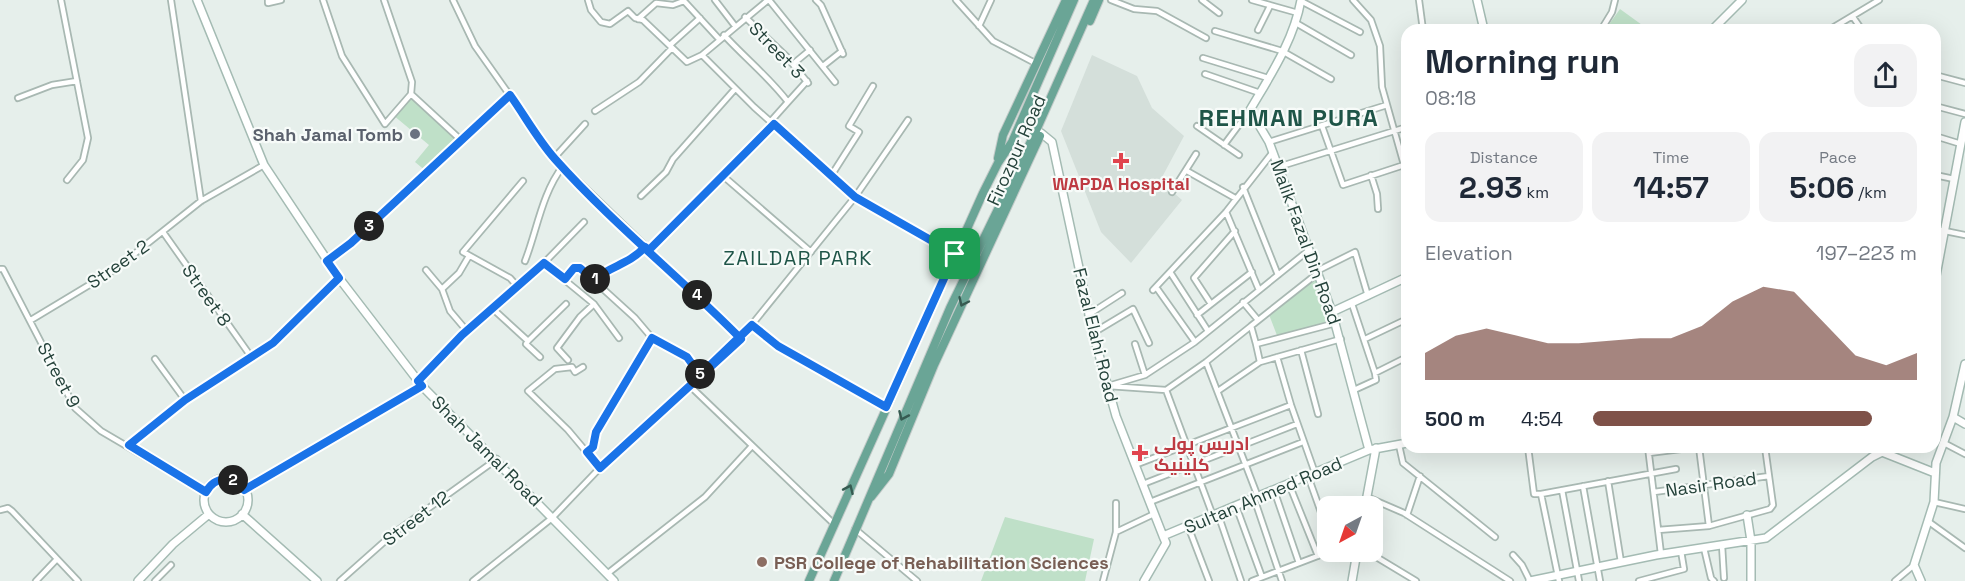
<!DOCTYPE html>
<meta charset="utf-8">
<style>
:root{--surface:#fff;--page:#f2f2f3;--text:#1f2937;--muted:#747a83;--accent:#7f5249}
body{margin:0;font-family:"Space Grotesk",Cairo,sans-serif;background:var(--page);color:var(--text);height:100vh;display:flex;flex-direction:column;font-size:22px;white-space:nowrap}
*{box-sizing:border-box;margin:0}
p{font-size:20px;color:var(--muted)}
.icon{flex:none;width:33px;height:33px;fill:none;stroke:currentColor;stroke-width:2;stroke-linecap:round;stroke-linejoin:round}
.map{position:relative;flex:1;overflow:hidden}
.details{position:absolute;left:1401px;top:24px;width:540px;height:429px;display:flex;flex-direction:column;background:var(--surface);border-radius:18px;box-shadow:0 6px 24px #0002}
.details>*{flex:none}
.needle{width:39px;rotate:220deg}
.buttons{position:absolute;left:1317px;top:496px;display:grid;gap:12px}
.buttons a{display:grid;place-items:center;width:66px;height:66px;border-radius:12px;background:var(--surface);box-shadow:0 6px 24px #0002;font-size:30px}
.pin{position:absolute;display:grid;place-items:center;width:51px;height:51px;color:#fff;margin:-26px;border-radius:12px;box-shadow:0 3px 9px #0006}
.km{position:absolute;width:30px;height:30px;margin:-15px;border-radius:50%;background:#222;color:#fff;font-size:16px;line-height:30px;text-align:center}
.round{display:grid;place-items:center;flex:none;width:63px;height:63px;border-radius:18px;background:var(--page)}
.headline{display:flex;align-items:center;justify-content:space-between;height:102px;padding:0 24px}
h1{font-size:33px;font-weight:700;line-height:45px}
.metrics{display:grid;grid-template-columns:repeat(3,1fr);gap:9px;height:102px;padding:6px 24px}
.metrics div{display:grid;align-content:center;border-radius:15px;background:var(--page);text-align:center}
.metrics b{font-size:30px;font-weight:700}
.metrics small{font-size:16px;font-weight:400}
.metrics p{font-size:16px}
.chart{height:168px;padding:12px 24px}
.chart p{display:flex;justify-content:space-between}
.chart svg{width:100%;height:108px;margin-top:6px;fill:var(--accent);opacity:.7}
ul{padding:0 24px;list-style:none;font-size:20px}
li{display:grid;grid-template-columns:96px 72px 1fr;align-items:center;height:45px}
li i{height:15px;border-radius:8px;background:var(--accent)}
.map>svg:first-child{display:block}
</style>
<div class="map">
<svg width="1965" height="581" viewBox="0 0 1965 581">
<rect width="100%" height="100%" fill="#e6efeb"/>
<!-- built -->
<path fill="#d4dfda" d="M1092,55L1137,76L1152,108L1184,136L1160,181L1182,200L1131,263L1101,232L1061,131Z"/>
<!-- green -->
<path fill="#bfe0c8" d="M1620,9L1649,30H1605Z
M411,94L462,141L427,172L415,162L429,145L393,115Z
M1318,273L1336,322L1278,338L1268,312Z
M1005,517L1094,539L1085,581H981Z"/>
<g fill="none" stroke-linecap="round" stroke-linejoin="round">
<defs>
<path id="street" d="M61,0L88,138L83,160L67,180
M171,0L201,201
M268,0V3L281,0
M323,0L342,56L385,124L411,94
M384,0L412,82L411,94L462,141
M453,0L475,46L554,158L741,338
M588,0L591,10L601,22L610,24L628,11L635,18L643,20L687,62L702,55L768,0
M715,0L735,26
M769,0L835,82
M816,0L821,5L843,54
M956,0L993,41L1037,64
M1111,0L1134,9L1157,11L1206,38
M1202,0L1219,13
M1252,0L1298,13
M1353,0L1371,20L1380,46L1382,87L1404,165
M1419,0L1423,30
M1301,1L1360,32
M745,17L787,57L808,83
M1853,17L1862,30
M638,19L656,3L673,5L684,1L719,39
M1296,23L1351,55
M979,26L991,0
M1258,30L1270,6
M1601,30L1612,12L1615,0
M1829,30L1879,0
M1215,31L1282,51L1331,79
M724,35C745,58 769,77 788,102L771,121
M670,45L700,18
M702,55L754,107L855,197L955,254
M1203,58L1268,78
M793,64L810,50
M823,66L842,51
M1205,74L1260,93
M1935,75L1965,83
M18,98L52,85L77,81
M788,102L807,81
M1935,106L1965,114
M595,111L639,82L672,48
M1197,126L1239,155
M1322,126L1343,185L1407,164
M1935,136L1961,144
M1269,142L1387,105
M1224,145L1250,110
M554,158L585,124
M1278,167L1407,127
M1187,171L1235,198
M722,175L811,252
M1371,175L1377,194L1378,209
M1935,175L1954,179
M831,176L859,132L849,126L873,86
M1243,187L1278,275
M1172,192L1196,154
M641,196L666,172L673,159L735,89
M1226,212L1259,290
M1935,229L1965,235
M163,232L252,358
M649,250L774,124
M1309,250L1195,342L1145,375L1108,386L1166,390L1206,362L1251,326L1256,344L1336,323
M327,261L351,243L510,95
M525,261C537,230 542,193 563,166
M544,263L584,222
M0,269H3L75,408L101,431L205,492
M426,270L442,289L459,273L469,256
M1317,271L1355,252L1368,296
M1170,272L1208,331
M565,279L574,268H580L635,318L652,338L687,357L700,375
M594,280C613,264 627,266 645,247
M518,287L510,278L463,252L523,181
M1156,287L1195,342
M442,289L450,311L467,331
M1153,290L1226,212L1273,152
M1243,302L1258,320
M1211,304L1194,278L1235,231
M1352,304L1375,373L1407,357
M493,309L528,341L526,344L540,357
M1088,315L1122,293
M1197,315L1252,272
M31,320L114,270L201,201L264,165
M752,325L778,346L886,407
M1251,326L1318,273
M1093,333L1133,309L1149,343
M1365,339L1407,319
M528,341L566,304
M1135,344L1145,375
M1256,344L1260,362
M1301,350L1318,414
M1277,357L1291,405L1315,473
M155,359L185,400
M568,360L557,348L580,317L594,304
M1206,362L1258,497
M583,367L575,372L572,367L555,369L528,391L568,430L600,468
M418,381L462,335L544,263L594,304L619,338
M689,385L834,524
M1166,390L1213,516
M1354,390L1376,380L1375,373
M1218,391L1260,362L1341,339
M1944,443L1965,454
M129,445L185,400L273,343L339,278
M1399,445L1403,463L1495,537
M1528,447L1534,494H1541L1559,581
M1648,447L1661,554
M1699,447L1709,526
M587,452L593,447L596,432L652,338
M1649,453L1697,447
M1135,465L1291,405
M1308,476L1328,532
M1608,481L1621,562
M1143,484L1297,424
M1289,484L1318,556
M1583,486L1600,581
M1274,490L1299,563
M1562,490L1579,581
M1654,492L1769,476
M1541,494L1676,469
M1367,497L1404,513L1510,581
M1254,498L1282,581
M1150,502L1303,442
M1934,502L1965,509
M1236,506L1262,577
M0,510L8,508L12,511L78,581
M1218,514L1241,581
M1407,515L1420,476
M1929,522L1965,548
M1188,526L1209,581
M855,529L917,581
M1658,530L1709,526L1770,509L1773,505L1765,447
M1116,532L1154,514
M1722,545L1724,578
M1704,548L1711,578L1714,581
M1368,552L1416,581
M1513,555L1522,565L1530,581
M607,574L705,497L752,446
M36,581L57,559
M155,581L171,565
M340,581L394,533L497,459
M473,581L552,518L618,449L741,338L855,197L908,120
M1103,581L1116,532V503
M1252,581L1328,552
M1639,581L1684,569L1681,551
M1895,581L1914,565"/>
<path id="secondary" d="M197,0L264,165L339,278L422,386L614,581
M1301,0C1294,40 1270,76 1250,110L1269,142L1332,312L1369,450
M1477,0L1484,30
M1712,30L1742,0
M1041,133L1052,142L1093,333L1116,416L1163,536
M1935,281L1965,122
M1332,312L1407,277
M1953,417L1965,424
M204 500a22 22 0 1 1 44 0a22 22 0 1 1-44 0Z
M244,490L422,386
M1365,507L1376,448
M242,514L317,581
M1747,515L1751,541V581
M138,581L173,544L209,514
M1144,581L1166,543L1163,536L1369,450L1407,443
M1352,581L1357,552
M1530,581L1656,555L1766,538L1872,457L1882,452L1935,473
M1921,581L1914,565L1934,502L1936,463L1953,417L1965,364"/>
<path id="primary" d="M1090,21L1099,0
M998,158L1003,135L1066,0
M871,497L889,474L934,365L1040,136
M809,581L983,193L998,163L1012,142L1074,0
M834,581L950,308L1035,133L1094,0"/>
</defs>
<!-- street casing -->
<use href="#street" stroke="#a8b8b2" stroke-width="8"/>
<!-- secondary casing -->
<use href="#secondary" stroke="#a4bbb3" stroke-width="10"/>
<!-- primary casing -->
<use href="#primary" stroke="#c2cac8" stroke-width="10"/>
<!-- street -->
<use href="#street" stroke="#fff" stroke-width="4.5"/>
<!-- secondary -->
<use href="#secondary" stroke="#fff" stroke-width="7"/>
<!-- primary -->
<use href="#primary" stroke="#6aa596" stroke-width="8"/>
</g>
<!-- one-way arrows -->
<defs><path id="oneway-chevron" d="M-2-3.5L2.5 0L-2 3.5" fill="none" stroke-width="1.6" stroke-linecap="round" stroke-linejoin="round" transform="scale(1.5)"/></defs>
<g stroke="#365b51">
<use href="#oneway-chevron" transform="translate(963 302) rotate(115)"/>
<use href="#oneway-chevron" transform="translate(903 416) rotate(114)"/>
<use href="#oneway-chevron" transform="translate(849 489) rotate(-66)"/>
</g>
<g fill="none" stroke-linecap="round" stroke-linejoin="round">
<defs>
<path id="route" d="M955,254L855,197L774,124L649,250L645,247C627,266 613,264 594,280L580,268H574L565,279L544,263L462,335L418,381L422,386L244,490C233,475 215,476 206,492L129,445L185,400L273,343L339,278L327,261L351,243L510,95C525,116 538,140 555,159C612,223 681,278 741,339L600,468L587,452L593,447L596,432L652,338L687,357L700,375L752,325L778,346L886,407L955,254"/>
</defs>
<!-- route casing -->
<use href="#route" stroke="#fff" stroke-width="12"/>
<!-- route -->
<use href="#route" stroke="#1a73e8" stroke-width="8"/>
</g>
<!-- markers -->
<circle fill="#6b7280" stroke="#f7fbf9" stroke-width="2" cx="415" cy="134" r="6"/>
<g fill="#e0444e" stroke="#f7fbf9" stroke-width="2">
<path d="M1118 152h6v6h6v6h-6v6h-6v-6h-6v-6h6z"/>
<path d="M1137 444h6v6h6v6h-6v6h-6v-6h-6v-6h6z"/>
</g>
<circle fill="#8d6e63" stroke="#f7fbf9" stroke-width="2" cx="762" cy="562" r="6"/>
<g text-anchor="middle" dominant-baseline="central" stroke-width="4.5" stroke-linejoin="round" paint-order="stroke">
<!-- street labels -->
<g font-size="18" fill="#24423a" stroke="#f7fbf9">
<text transform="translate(777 50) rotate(46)">Street 3</text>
<text transform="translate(1016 150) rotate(-66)">Firozpur Road</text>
<text transform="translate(1306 242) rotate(70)">Malik Fazal Din Road</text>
<text transform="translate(118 264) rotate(-35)">Street 2</text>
<text transform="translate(207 295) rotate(55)">Street 8</text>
<text transform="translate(1096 335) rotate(76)">Fazal Elahi Road</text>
<text transform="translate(59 375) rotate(62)">Street 9</text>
<text transform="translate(487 451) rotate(45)">Shah Jamal Road</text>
<text transform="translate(1711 484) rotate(-8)">Nasir Road</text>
<text transform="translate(1263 495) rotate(-23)">Sultan Ahmed Road</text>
<text transform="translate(416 518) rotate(-37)">Street 12</text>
</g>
<!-- worship labels -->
<g font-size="18" font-weight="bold" fill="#5b616d" stroke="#f7fbf9" text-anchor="end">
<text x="403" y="134">Shah Jamal Tomb</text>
</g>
<!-- health labels -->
<g font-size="18" font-weight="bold" fill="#be3a42" stroke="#f7fbf9">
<text x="1121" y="183">WAPDA Hospital</text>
<text x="1154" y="443" text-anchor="start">ادریس پولی<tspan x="1154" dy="21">کلینیک</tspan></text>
</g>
<!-- education labels -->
<g font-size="18" font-weight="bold" fill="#785e54" stroke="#f7fbf9" text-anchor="start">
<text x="774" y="562">PSR College of Rehabilitation Sciences</text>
</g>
<!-- neighbourhood labels -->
<g font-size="20" letter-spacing="1.5" fill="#1f5548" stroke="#f7fbf9">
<text x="798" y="258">ZAILDAR PARK</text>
</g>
<!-- district labels -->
<g font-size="24" font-weight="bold" letter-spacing="1.5" fill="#1f5548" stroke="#f7fbf9">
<text x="1289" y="117">REHMAN PURA</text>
</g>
</g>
</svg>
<div class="buttons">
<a><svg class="needle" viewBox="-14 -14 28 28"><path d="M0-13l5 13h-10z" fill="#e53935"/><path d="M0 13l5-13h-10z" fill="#747a83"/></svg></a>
</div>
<div class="pin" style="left:955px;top:254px;background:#1e9e55"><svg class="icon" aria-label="arrive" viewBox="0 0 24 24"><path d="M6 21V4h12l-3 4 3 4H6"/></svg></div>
<b class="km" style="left:595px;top:279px">1</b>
<b class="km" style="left:233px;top:480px">2</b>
<b class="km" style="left:369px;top:226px">3</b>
<b class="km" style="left:697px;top:295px">4</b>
<b class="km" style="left:700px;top:374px">5</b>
<section class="details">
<div class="headline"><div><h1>Morning run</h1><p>08:18</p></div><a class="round"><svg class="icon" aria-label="share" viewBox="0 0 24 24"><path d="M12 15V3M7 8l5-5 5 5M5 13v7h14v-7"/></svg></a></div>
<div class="metrics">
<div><p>Distance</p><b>2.93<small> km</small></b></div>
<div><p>Time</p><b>14:57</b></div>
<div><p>Pace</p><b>5:06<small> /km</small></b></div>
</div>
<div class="chart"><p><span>Elevation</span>197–223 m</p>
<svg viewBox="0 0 160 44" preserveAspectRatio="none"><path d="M0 44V33L10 26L20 23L30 26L40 29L50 29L60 28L70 27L80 27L90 22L100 12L110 6L120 8L130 21L140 34L150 38L160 33V44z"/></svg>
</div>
<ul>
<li><b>500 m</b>4:54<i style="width:86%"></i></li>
</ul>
</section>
</div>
